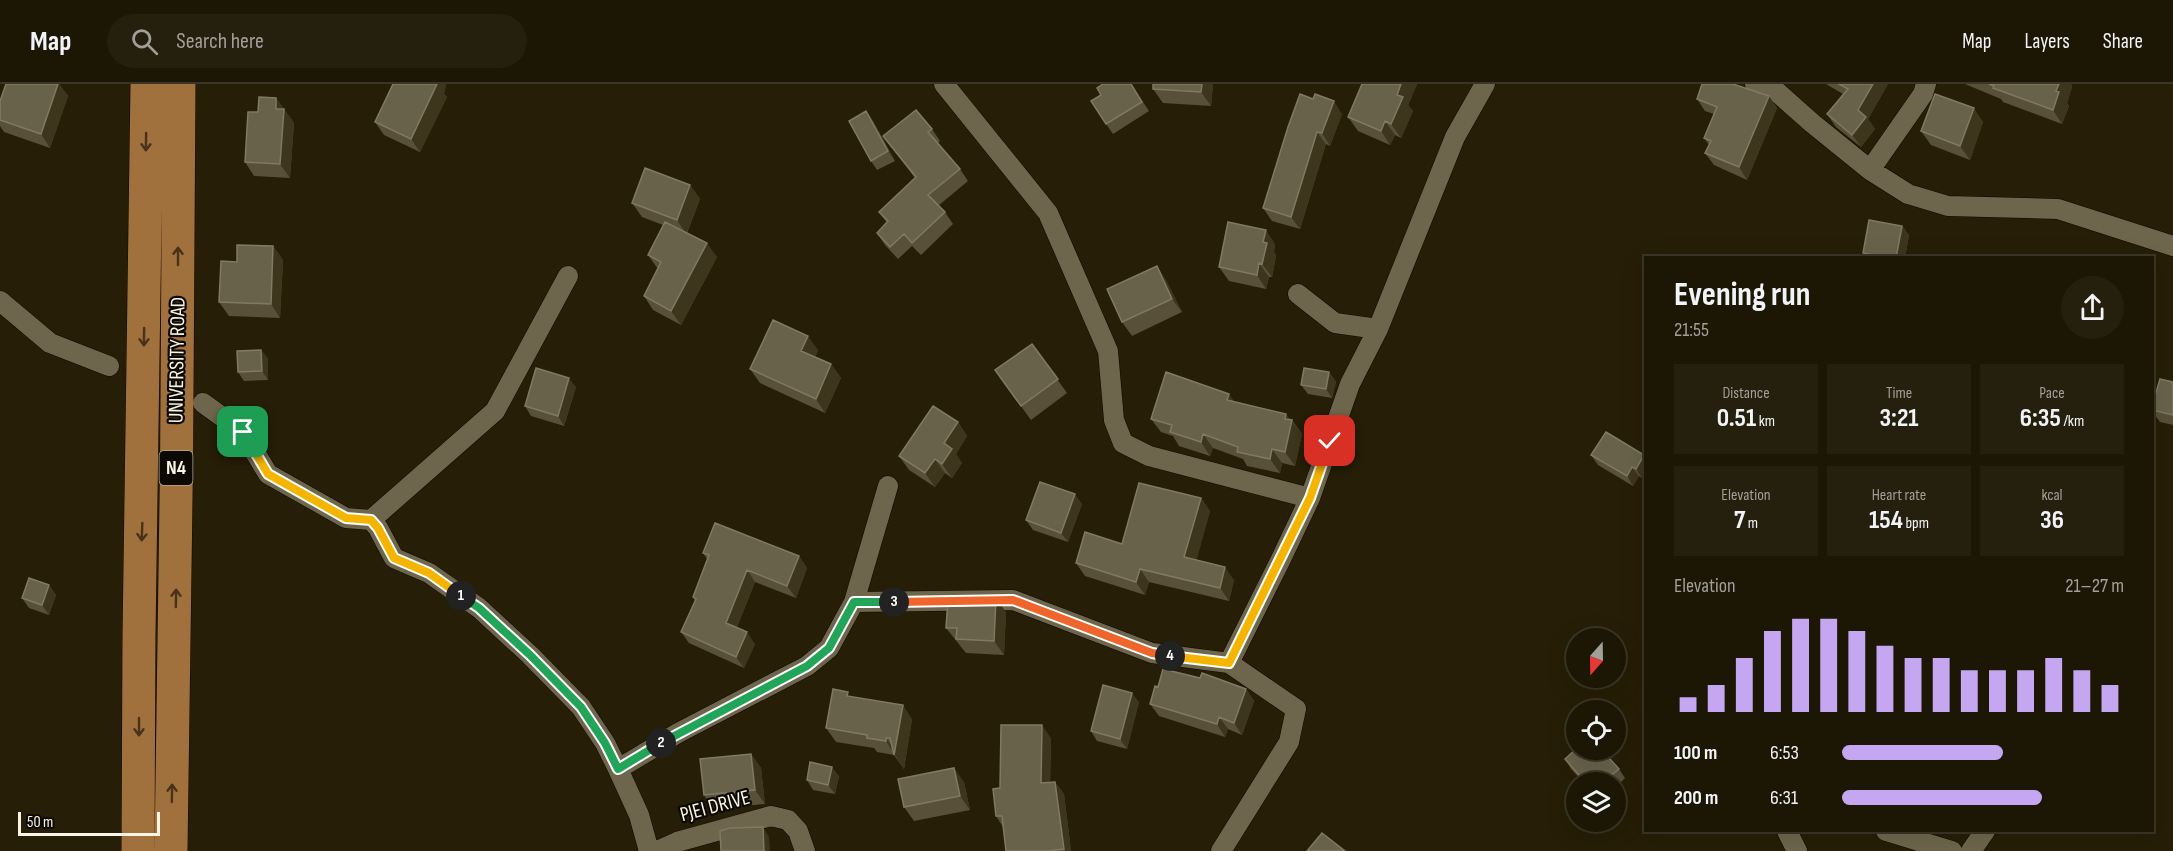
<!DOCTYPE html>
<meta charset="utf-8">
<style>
:root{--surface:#1c1604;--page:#251f0e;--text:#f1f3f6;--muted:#a09f9a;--line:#3a3526;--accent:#c5a6f0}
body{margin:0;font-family:"Sofia Sans Condensed",sans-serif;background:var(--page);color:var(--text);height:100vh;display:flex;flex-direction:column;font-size:22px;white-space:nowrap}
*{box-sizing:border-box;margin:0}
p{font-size:20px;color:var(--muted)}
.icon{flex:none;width:33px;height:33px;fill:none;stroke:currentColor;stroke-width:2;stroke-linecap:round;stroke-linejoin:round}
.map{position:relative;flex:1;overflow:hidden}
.drawer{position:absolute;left:1644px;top:172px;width:510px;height:576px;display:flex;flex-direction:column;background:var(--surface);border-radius:0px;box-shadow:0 6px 24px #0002,0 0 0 2px var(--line)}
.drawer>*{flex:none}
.needle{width:39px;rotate:200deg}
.controls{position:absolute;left:1566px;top:544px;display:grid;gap:12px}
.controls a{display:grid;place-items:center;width:60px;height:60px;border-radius:50%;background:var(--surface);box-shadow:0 6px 24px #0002,0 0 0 2px var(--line);font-size:30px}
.scale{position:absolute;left:18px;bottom:15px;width:142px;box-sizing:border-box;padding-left:6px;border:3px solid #f9f4e5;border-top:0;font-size:16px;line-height:21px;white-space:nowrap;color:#f9f4e5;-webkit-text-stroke:4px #0c0902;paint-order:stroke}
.pin{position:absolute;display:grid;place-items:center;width:51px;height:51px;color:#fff;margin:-26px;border-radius:12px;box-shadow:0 3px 9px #0006}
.km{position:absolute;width:30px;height:30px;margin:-15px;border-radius:50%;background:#222;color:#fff;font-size:16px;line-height:30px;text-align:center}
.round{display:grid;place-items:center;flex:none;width:63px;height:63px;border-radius:32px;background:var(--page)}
.overview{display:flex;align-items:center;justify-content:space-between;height:102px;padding:0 30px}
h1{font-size:33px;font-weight:700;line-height:45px}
.metrics{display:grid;grid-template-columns:repeat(3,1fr);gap:9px;height:102px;padding:6px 30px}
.metrics div{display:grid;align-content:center;border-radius:0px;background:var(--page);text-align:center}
.metrics b{font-size:26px;font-weight:700}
.metrics small{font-size:16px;font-weight:400}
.metrics p{font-size:16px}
.chart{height:168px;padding:12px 30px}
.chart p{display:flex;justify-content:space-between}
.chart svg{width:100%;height:108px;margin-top:6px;stroke:var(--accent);stroke-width:6}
ul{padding:0 30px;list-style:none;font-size:20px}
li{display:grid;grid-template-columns:96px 72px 1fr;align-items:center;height:45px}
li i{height:15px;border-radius:8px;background:var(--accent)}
header{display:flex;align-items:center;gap:36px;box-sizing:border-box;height:84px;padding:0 30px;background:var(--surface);border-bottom:2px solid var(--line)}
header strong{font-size:28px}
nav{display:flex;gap:33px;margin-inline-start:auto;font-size:21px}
.search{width:420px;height:54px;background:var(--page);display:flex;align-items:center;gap:15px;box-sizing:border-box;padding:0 21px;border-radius:33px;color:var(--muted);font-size:22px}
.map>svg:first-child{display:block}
</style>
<header>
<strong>Map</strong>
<div class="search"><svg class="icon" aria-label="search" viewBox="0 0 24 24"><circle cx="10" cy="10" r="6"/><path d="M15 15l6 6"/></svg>Search here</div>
<nav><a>Map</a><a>Layers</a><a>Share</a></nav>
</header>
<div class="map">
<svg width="2173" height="767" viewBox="0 0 2173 767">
<rect width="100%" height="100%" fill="#261e06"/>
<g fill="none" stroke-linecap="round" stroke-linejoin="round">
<defs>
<path id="minor" d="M944,0L1048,129L1108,267L1114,336L1123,359L1149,372L1310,414
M1755,0L1776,7L1812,39L1870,86L1908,110L1948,122L2058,125L2173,162
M1870,86L1923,10L1926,0
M568,192L495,327L371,436L378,444L394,474L429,489L479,524L530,571L581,623L605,659L618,685L639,731L649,767
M1298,210L1335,239L1378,245
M0,217L50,259L109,282
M203,319L243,348L268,390L346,434L371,436
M854,518L1013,516L1152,569L1229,579L1296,625L1289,658L1221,767
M1229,579L1280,477L1310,414L1350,300L1378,245L1455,53L1485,0
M618,685L678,649L807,582L829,564L854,518L888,402
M1787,747L1797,767
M1886,747L1952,767
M657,767L677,758L771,732L788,736L798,747L805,767
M1971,767L1985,747"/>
<path id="trunk" d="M138,767L139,552L147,0
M171,767C176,511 178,256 179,0"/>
</defs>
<!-- minor casing -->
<use href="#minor" stroke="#0f0800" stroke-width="21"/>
<!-- trunk casing -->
<use href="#trunk" stroke="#0f0800" stroke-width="34"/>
<!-- minor -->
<use href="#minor" stroke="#6e664c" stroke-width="20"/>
<!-- trunk -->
<use href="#trunk" stroke="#a0703d" stroke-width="33"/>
</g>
<!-- wall -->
<path fill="#585038" d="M6,0H59L68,12L50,64L4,48L0,42V17Z
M393,0H446L444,10L447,13L420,68L384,51L375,38Z
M1131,0L1149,27L1113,50L1106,40Z
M1213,0L1211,22L1163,19L1153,5Z
M1362,0H1417L1408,21L1413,27L1401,54L1395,51L1390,61L1358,47L1348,33Z
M1826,0H1888L1868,35L1875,45L1861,63L1836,43L1827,30L1843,10Z
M1965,0H2071L2072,3L2067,19L2069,22L2062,40L2003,18L2001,15Z
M1769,12L1777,24L1747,96L1714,81L1705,69L1709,61L1704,54L1714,30L1705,27L1697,15Z
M276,14L294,39L290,94L254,92L245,78Z
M866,27L873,37L895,77L877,86L871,77Z
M1342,30L1330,62L1326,60L1300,145L1272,137L1263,124L1288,43Z
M1983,38L1970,76L1931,61L1921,47Z
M932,45L940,57L938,59L960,85L968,97L938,122L945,128L953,140L921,171L912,162L898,175L885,161L877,149L887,139L879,128L915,94L883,52Z
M690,101L700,115L687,149L717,173L681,241L653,226L644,212L658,185L648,171L663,141L642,133L632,119Z
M1902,142L1909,151L1905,174H1867L1863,169Z
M1275,160L1274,168L1276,172L1272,193H1269L1266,205L1229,197L1219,183Z
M273,162L283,176L280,234L229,232L219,218L237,178Z
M1166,196L1182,228L1132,252L1122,238Z
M1032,260L1067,309L1031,336L995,286Z
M261,266L268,275V296L244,297L238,288Z
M818,266L815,273L831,280L841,294L825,329L760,299L750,285Z
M1329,288L1336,298L1332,314L1308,310L1301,301Z
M2173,298V341L2160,338L2152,327V322Z
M576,303L564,342L531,332L525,322Z
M1235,318L1292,336L1302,350L1295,382L1282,379L1280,389L1247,382L1243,375L1213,364L1210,372L1179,362L1173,352L1161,348L1151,335Z
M958,338L967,352L956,370L962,379L952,394L945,389L935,403L909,386L899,372Z
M1591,371H1644L1646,373V389L1642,394L1639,392L1633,402L1598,381Z
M1201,414L1210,427L1196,476L1234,496L1229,517L1149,498L1145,511L1085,492L1076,479L1122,460Z
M1082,420L1068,458L1033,446L1026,436Z
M703,469L799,472L807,484L796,514L755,498L737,543L755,560L744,584L689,559L681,548L695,517L693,513L707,475Z
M49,501L56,511L49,531L29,524L22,514Z
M1006,528L1004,571L966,569L946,544Z
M1200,594L1246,605L1254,617L1242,651L1228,645L1225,653L1159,632L1150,620L1158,603Z
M1139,618L1127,665L1097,657L1091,647Z
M912,635L904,685L894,671L877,668L874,664L836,658L826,644Z
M1051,654L1050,698H1055L1064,710L1071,767H1006L1003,743L996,732L1000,704Z
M751,670L761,684L765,720L713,725L704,711Z
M1565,675L1619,685L1625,694L1616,703V699H1584L1571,685Z
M839,692L835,710L813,706L807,696Z
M964,698L970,726L914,737L904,723Z"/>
<!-- shaded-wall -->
<path fill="#3d351c" d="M58,0H59L68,12L50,64L41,50Z
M435,0H446L444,10L447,13L420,68L411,55Z
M1202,0H1213L1211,22L1201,8Z
M1401,0H1417L1408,21L1413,27L1401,54L1391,40L1397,11Z
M1873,0H1888L1868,35L1875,45L1861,63L1852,51L1858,26Z
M2059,0H2071L2072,3L2067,19L2069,22L2062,40L2053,26L2056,7Z
M1769,12L1777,24L1747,96L1739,83Z
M276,14L294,39L290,94L280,80L276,25Z
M1334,17L1342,30L1330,62L1322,49Z
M1974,24L1983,38L1970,76L1960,62Z
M866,27L873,37L895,77L888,67Z
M1385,37L1395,51L1390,61L1381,47Z
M1317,48L1326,60L1300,145L1291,133Z
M690,101L700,115L686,150L677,136Z
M1902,142L1909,151L1905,174H1896Z
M1266,146L1275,160L1274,168L1276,172L1272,193L1262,180L1263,158Z
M707,159L717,173L681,241L671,227Z
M273,162L283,176L280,234L271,220Z
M1259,179L1269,193L1266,205L1257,191Z
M1157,182L1166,196L1182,228L1172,215Z
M808,252L818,266L811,281L801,267Z
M261,266L268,275V296L262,287Z
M831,280L841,294L825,329L816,315Z
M1329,288L1336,298L1332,314L1326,305Z
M569,294L576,303L564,342L558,332Z
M1229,310L1239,324L1227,316Z
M1286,330L1302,350L1295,382L1285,368V335Z
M958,338L967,352L956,370L962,379L952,394L942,380L944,359Z
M1203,350L1213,364L1210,372L1201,358Z
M1272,365L1282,379L1280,389L1270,375Z
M1644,371L1646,373V389L1642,394L1636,385Z
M935,375L945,389L935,403L925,389Z
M1632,383L1639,392L1633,402L1627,392Z
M1075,410L1082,420L1068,458L1061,449Z
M1201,414L1210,427L1194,486L1184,473Z
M799,472L807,484L796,514L787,502Z
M1225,483L1234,496L1229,517L1220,504Z
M1140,485L1149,498L1145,511L1136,498Z
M747,486L755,498L734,550L726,539Z
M49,501L56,511L49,531L42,521Z
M996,514L1006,528L1004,571L994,557Z
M747,548L755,560L744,584L736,573Z
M1246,605L1254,617L1242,651L1234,639Z
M1132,609L1139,618L1127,665L1120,655Z
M903,621L912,635L904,685L886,657V654L895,666Z
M1219,633L1228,645L1225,653L1217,640Z
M1042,641L1051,654L1050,712L1041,699Z
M751,670L761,684L765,720L755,706Z
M832,683L839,692L835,710L828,701Z
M954,684L964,698L970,726L960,712Z
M1055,698L1064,710L1071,767H1065L1064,765Z
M763,743L769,753L770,767H764Z"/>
<!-- building -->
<path fill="#69624b" stroke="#807963" stroke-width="1.5" d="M6,0H58L41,50L0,36V17Z
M393,0H437L411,55L375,38Z
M1103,0H1131L1142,18L1106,40L1091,17L1101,11L1097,4Z
M1153,0H1202L1201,8L1153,5Z
M1362,0H1401L1397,11L1403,13L1391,40L1385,37L1381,47L1348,33Z
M1702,0H1733L1769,12L1739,83L1705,69L1711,57L1704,54L1717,23L1697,15Z
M1839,0H1873L1858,26L1866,33L1852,51L1827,30L1848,5Z
M1989,0H2059L2056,7L2059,8L2053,26L1993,4L1994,2Z
M1300,10L1313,15L1315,10L1334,17L1322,49L1317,48L1291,133L1263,124L1288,43Z
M1935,10L1974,24L1960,62L1921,47Z
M259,13L276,14V25H284L280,80L245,78L248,28H258Z
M916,26L932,45L928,48L960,85L928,111L945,128L912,159L904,150L890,163L877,149L888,137L879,128L916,93L883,52Z
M866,27L888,67L871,77L849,37Z
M645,84L690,101L677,136L632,119Z
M1869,136L1902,142L1896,174H1889L1863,169Z
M665,138L707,159L671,227L644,212L661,178L648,171Z
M1228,138L1266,146L1263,158L1267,159L1262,180L1259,179L1257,191L1219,183Z
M237,161L273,162L271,220L219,218L221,177L237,178Z
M1157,182L1172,215L1122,238L1107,205Z
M773,236L808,252L801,267L831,280L816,315L750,285Z
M1032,260L1058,295L1021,322L995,286Z
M261,266L262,287L238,288L237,267Z
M536,284L569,294L558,332L525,322Z
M1304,284L1329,288L1326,305L1301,301Z
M1166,288L1229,310L1227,316L1286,330L1285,335L1292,336L1285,368L1272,365L1270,375L1237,368L1238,363L1203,350L1201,358L1170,348L1172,341L1151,335Z
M2160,295L2173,298V331L2152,326V322Z
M933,322L958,338L944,359L952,365L942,380L935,375L925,389L899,372Z
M1606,348L1644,371L1636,385L1632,383L1627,392L1591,371Z
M1040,398L1075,410L1061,449L1026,436Z
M1139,399L1201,414L1184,473L1225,483L1220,504L1140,485L1136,498L1076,479L1085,448L1122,460Z
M715,439L799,472L787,502L747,486L726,539L747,548L736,573L681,548L696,515L693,513L709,471L703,469Z
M29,494L49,501L42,521L22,514Z
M996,514L994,557L956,555L957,544H946L948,515Z
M1163,585L1200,594L1202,589L1246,605L1234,639L1219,633L1217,640L1150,620L1155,602L1158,603Z
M1103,601L1132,609L1120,655L1091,647Z
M833,605L848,608L847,612L903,621L894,671L890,654H886V657L867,654V651L826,644Z
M1001,641H1042L1041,699L1055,698L1064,765L1049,767H1006L1002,732H996L993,705L1000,704Z
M1576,665V666H1602L1619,685L1602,699H1586L1565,675Z
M751,670L755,706L704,711L700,675Z
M810,678L832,683L828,701L807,696Z
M954,684L960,712L904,723L898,695Z
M763,743L764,767H721L720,747L730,744Z
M1322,749L1345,767H1307Z"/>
<!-- one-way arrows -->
<defs><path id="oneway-shaft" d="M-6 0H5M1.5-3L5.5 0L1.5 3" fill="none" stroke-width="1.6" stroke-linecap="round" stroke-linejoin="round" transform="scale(1.5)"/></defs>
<g stroke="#47321a">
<use href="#oneway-shaft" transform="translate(146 58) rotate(91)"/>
<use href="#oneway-shaft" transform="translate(178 172) rotate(-90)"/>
<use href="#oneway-shaft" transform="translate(144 253) rotate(91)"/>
<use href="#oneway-shaft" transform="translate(142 448) rotate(92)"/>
<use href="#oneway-shaft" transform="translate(176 514) rotate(-89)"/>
<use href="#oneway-shaft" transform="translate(139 643) rotate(90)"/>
<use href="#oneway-shaft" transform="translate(172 709) rotate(-89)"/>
</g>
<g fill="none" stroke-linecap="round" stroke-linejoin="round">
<defs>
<path id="split-1" d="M243,348L268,390L346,434L371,436L378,444L394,474L429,489L461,512"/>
<path id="split-2" d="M461,512L479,524L530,571L581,623L605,659L618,685L661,659"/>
<path id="split-3" d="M661,659L807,582L829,564L854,518H894"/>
<path id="split-4" d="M894,518L1013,516L1152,569L1170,572"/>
<path id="split-5" d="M1170,572L1229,579L1310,414L1330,357"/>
</defs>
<!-- split-1 casing -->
<use href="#split-1" stroke="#fff" stroke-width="12"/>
<!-- split-2 casing -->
<use href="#split-2" stroke="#fff" stroke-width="12"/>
<!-- split-3 casing -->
<use href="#split-3" stroke="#fff" stroke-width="12"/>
<!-- split-4 casing -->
<use href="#split-4" stroke="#fff" stroke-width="12"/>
<!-- split-5 casing -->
<use href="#split-5" stroke="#fff" stroke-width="12"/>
<!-- split-1 -->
<use href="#split-1" stroke="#f5b400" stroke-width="8"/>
<!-- split-2 -->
<use href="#split-2" stroke="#22a559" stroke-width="8"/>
<!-- split-3 -->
<use href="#split-3" stroke="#22a559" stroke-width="8"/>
<!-- split-4 -->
<use href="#split-4" stroke="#f0652b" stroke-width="8"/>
<!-- split-5 -->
<use href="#split-5" stroke="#f5b400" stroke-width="8"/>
</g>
<g text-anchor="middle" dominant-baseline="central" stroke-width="4.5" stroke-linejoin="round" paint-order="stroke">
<!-- shield labels -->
<rect fill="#0c0902" stroke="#b2aea1" stroke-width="1.5" x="159.5" y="367" width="33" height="34" rx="4.5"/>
<g font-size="20" font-weight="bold" fill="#f9f4e5">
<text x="176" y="384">N4</text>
</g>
<!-- street labels -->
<g font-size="21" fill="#f9f4e5" stroke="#0c0902">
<text transform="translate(177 276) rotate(-89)">UNIVERSITY ROAD</text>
<text transform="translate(715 722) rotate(-15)">PJEI DRIVE</text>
</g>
</g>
</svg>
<div class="controls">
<a><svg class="needle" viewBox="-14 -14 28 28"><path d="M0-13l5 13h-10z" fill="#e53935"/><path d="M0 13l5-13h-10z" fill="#a09f9a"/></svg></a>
<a><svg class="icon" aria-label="locate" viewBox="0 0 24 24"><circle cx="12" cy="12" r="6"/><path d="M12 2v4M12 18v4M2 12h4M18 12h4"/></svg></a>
<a><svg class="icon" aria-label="layers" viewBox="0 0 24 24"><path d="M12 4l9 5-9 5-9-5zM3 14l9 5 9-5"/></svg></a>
</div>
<div class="scale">50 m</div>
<div class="pin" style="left:243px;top:348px;background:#1e9e55"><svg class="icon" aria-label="arrive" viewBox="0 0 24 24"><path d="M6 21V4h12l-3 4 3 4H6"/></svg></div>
<div class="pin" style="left:1330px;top:357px;background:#d93025"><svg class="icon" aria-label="check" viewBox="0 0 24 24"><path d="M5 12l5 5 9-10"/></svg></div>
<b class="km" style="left:461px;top:512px">1</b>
<b class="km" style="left:661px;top:659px">2</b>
<b class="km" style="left:894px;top:518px">3</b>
<b class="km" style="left:1170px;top:572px">4</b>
<section class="drawer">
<div class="overview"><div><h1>Evening run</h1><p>21:55</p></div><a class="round"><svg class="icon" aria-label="share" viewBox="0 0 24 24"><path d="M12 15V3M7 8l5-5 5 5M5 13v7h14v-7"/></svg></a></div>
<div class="metrics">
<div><p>Distance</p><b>0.51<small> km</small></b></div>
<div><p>Time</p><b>3:21</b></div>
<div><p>Pace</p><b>6:35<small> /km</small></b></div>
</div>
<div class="metrics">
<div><p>Elevation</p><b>7<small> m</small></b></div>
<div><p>Heart rate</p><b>154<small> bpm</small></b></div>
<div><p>kcal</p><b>36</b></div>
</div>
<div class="chart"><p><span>Elevation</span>21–27 m</p>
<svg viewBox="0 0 160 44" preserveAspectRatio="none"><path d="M5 44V38M15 44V33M25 44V22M35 44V11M45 44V6M55 44V6M65 44V11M75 44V17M85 44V22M95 44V22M105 44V27M115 44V27M125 44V27M135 44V22M145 44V27M155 44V33"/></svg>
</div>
<ul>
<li><b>100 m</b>6:53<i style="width:57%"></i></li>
<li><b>200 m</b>6:31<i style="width:71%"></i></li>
</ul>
</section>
</div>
